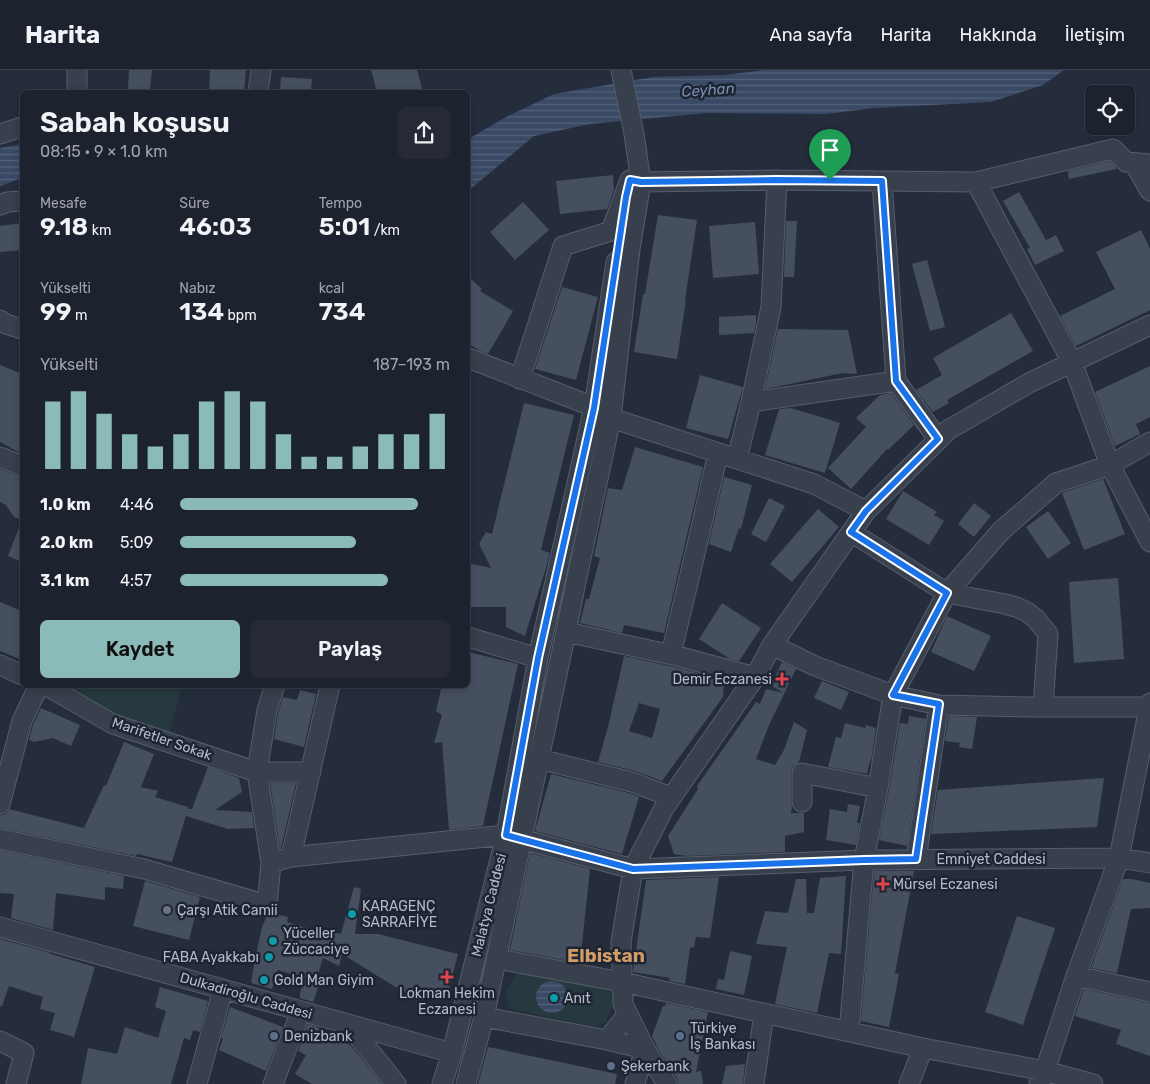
<!DOCTYPE html>
<html lang="tr">
<meta charset="utf-8">
<style>
:root{--surface:#1c222e;--page:#252a36;--text:#f1f3f6;--muted:#a0a4aa;--line:#3a3f4a;--accent:#8bbbb9}
body{margin:0;font-family:Rubik,sans-serif;background:var(--page);color:var(--text);height:100vh;display:flex;flex-direction:column;font-size:19px;white-space:nowrap}
*{box-sizing:border-box;margin:0}
p{font-size:16px;color:var(--muted)}
.icon{flex:none;width:28px;height:28px;fill:none;stroke:currentColor;stroke-width:2;stroke-linecap:round;stroke-linejoin:round}
.map{position:relative;flex:1;overflow:hidden}
.details{position:absolute;left:20px;top:20px;width:450px;height:598px;display:flex;flex-direction:column;background:var(--surface);border-radius:8px;box-shadow:0 2px 8px #0003,0 0 0 1px var(--line)}
.details>*{flex:none}
.fabs{position:absolute;left:1085px;top:15px;display:grid;gap:10px}
.fabs a{display:grid;place-items:center;width:50px;height:50px;border-radius:8px;background:var(--surface);box-shadow:0 2px 8px #0003,0 0 0 1px var(--line);font-size:25px}
.pin{position:absolute;display:grid;place-items:center;width:42px;height:42px;color:#fff;margin:-51px -21px;border-radius:50% 50% 50% 0;rotate:-45deg;box-shadow:0 0 5px #0007}
.pin .icon{rotate:45deg}
.round{display:grid;place-items:center;flex:none;width:52px;height:52px;border-radius:8px;background:var(--page)}
.headline{display:flex;align-items:center;justify-content:space-between;height:85px;padding:0 20px}
h1{font-size:28px;font-weight:600;line-height:38px}
.stats{display:grid;grid-template-columns:repeat(3,1fr);gap:8px;height:85px;padding:5px 20px}
.stats div{display:grid;align-content:center}
.stats b{font-size:25px;font-weight:600}
.stats small{font-size:14px;font-weight:400}
.stats p{font-size:14px}
.chart{height:140px;padding:10px 20px}
.chart p{display:flex;justify-content:space-between}
.chart svg{width:100%;height:90px;margin-top:5px;stroke:var(--accent);stroke-width:6}
.cta{display:flex;gap:10px;margin-top:auto;padding:10px 20px}
.cta a{flex:1;height:58px;border-radius:8px;background:var(--accent);color:#111;font-size:20px;font-weight:600;line-height:58px;text-align:center}
.cta a+a{background:var(--page);color:var(--text)}
ul{padding:0 20px;list-style:none;font-size:16px}
li{display:grid;grid-template-columns:80px 60px 1fr;align-items:center;height:38px}
li i{height:12px;border-radius:6px;background:var(--accent)}
header{display:flex;align-items:center;gap:30px;box-sizing:border-box;height:70px;padding:0 25px;background:var(--surface);border-bottom:1px solid var(--line)}
header strong{font-size:24px}
nav{display:flex;gap:28px;margin-inline-start:auto;font-size:18px}
.map>svg:first-child{display:block}
</style>
<header>
<strong>Harita</strong>
<nav><a>Ana sayfa</a><a>Harita</a><a>Hakkında</a><a>İletişim</a></nav>
</header>
<div class="map">
<svg width="1150" height="1014" viewBox="0 0 1150 1014">
<defs>
<pattern id="water-rules" width="6" height="5" patternUnits="userSpaceOnUse" patternTransform="scale(1.25)"><rect width="6" height="5" fill="#3a4a65"/><path d="M0 2.5h6" fill="none" stroke="#54627a"/></pattern>
</defs>
<rect width="100%" height="100%" fill="#252d3d"/>
<!-- green -->
<path fill="#26393e" d="M63,615H182L169,664L112,647Z
M520,901L602,917L609,920L612,927L613,934L606,952L597,957L510,939C503,922 508,914 520,901Z"/>
<!-- water -->
<path fill="url(#water-rules)" d="M765,0H1064L1043,15L991,32L873,38L827,44L707,43L590,54L534,66L468,121V71L472,67L506,47L554,24L653,7L724,5Z
M22,74V108L0,116V78Z
M536 927a16 16 0 1 1 32 0a16 16 0 1 1-32 0Z"/>
<!-- building -->
<path fill="#464f60" fill-rule="evenodd" d="M129,0H152L150,21L128,19Z
M210,0H246L244,22H209Z
M371,0H417L423,22H377Z
M281,7L312,9L311,22H280Z
M1110,91L1117,99L1069,109L1068,101Z
M613,105L614,120L607,139L560,144L556,111Z
M1019,122L1046,170L1056,165L1064,181L1035,195L1027,179L1030,178L1003,131Z
M523,132L549,160L515,190L490,162Z
M658,145L697,150L685,230H686L677,289L634,282L643,224H645Z
M786,151H797L794,207H784Z
M755,152L759,204L713,208L709,156Z
M22,153V180L0,182V156Z
M1141,160L1150,179V240L1076,276L1060,246L1115,219L1096,182Z
M927,190L945,257L930,261L912,194Z
M468,206L482,219L480,221L513,241L488,284L480,281L468,273Z
M562,217L598,227L576,310L535,299Z
M1011,243L1033,281L947,330L949,333L933,342L916,320L942,305L933,288Z
M756,245V254L754,263L719,265V247Z
M778,259L848,260L857,304L843,303L765,319Z
M0,295L22,304V384L0,372Z
M1150,296V347L1136,354L1140,364L1115,376L1095,322Z
M700,305L743,317L728,369L686,358Z
M891,323L914,355L888,380L887,379L851,419L828,398L866,357L856,348L880,325Z
M524,333L574,345L541,480L550,483L546,498L525,566L506,557V537H468V493L491,498L479,474L486,462L492,464Z
M791,338L840,353L825,403L765,385L779,339Z
M635,377L703,397L664,563L624,555L622,563L580,553L586,529H589L600,488L594,486L608,418L622,420Z
M0,399L18,406L22,407V450L14,447L6,435L0,432Z
M724,407L752,415L741,459L739,458L731,482L709,474Z
M1103,409L1125,464L1084,480L1062,423Z
M903,421L937,442L934,445L944,451L929,475L886,449Z
M769,428L785,436L766,472L751,464Z
M974,433L991,446L974,467L958,454Z
M818,439L839,457L792,512L770,494Z
M1048,441L1071,473L1048,489L1026,457Z
M22,450V492L8,486Z
M1118,508L1124,589L1074,593L1069,512Z
M0,532L22,541V590L0,581Z
M722,533L761,558L739,591L730,589L699,569Z
M947,546L991,566L974,601L931,582Z
M468,582L518,594L483,756L449,760L442,672L434,673L442,645L436,641L442,615H468Z
M624,586L674,597L724,610L723,627L662,711L635,701L598,692L608,657ZM639,633L660,639L652,668L629,661Z
M782,592L796,599L769,655L756,689L775,695L784,680L794,652L807,660L799,692L793,696L791,703V732L792,737L791,743H804V762L785,766V782L687,786L674,784L668,766L698,719L697,716L756,632L760,634L766,619L783,623L771,615Z
M822,611L849,622L841,640L814,628Z
M300,620L316,624L304,677L274,669L278,643L283,627L297,630Z
M41,638L80,655L71,676L53,668L34,672L29,670L33,655Z
M909,646L926,649L907,776L879,770L889,720L900,653L908,654Z
M949,646L977,647L972,679L959,677L960,673L945,671Z
M845,653L865,658L866,655L876,658L871,691H870L867,704L828,697L836,667L841,668Z
M124,672L154,684L141,717L158,721L155,727L188,737V739H192L208,697L239,708L242,722L215,740L252,742L254,758L228,759L186,746L172,792L137,784L136,786L0,758V745H3L8,742L9,739L84,758L104,715L106,716Z
M551,704L629,723L639,727L622,784L535,761Z
M1104,708L1097,757L931,764L938,720Z
M270,713H296L281,778L280,779Z
M848,734L860,736L857,753H860L856,775L826,770L830,739L847,742Z
M0,780L124,806L123,819L105,817V830L56,823L53,860L11,848L14,824L0,823Z
M530,783L590,799L580,893L510,880Z
M874,801H914L895,903L899,904L889,957L861,951Z
M846,806L841,884L829,883L817,943L775,934L787,877L756,874L765,841L788,843L796,809H806L807,843H814L820,808Z
M719,807L710,868L696,867L694,877L690,878L685,914L669,911L670,908L633,902L646,810Z
M1123,809H1132L1150,813V838L1131,839L1117,903L1091,898Z
M145,811L200,827L189,870L133,856Z
M354,817L361,819L355,864H378L458,884L448,923L441,921L437,924L419,919L415,929L342,884L339,896L323,888L315,914L319,915L313,932L300,928V923L305,908L278,900L272,919L251,913L255,889L262,857L267,846L273,844L288,847L287,852L329,865L331,861L341,864Z
M1017,846L1055,858L1023,955L985,942Z
M0,869L51,883V884L95,897L74,967L50,960L55,943L40,939L43,927L9,916L2,936H0Z
M730,881L752,886L744,925L716,919L718,909L724,910Z
M160,917L208,931L200,962L193,960L190,970L184,968L171,1014H81L88,978L117,984L125,957L158,968L166,941L155,937Z
M1084,919L1150,933V986L1116,974L1121,960L1075,946Z
M666,933L708,942L696,1002L701,1001L703,1014H678L677,1008L658,979L652,966L663,936H665Z
M230,937L283,957L266,1001L219,980L223,969L221,968Z
M308,954L315,956L351,976L382,1014H312L295,1004L306,985L298,981Z
M488,977L617,1004L615,1014H478Z
M745,994L743,1014H722L726,996Z"/>
<g fill="none" stroke-linecap="round" stroke-linejoin="round">
<defs>
<path id="minor" d="M77,22V0
M258,22L261,0
M0,64L22,57
M1134,93L1150,121
M882,111L896,311L938,369
M976,112L1113,79L1126,92L1150,94
M0,135L7,132L22,131
M0,250L6,254L22,259
M468,288L594,337L611,348L814,414L866,441
M520,309L563,176L611,161L630,110L641,112L777,110L976,112L1072,292L1110,395L1150,472
M751,332L896,311
M0,387L22,396
M737,389L751,332L771,237L777,110
M851,462L947,523L1005,534L1016,537L1027,542L1036,549L1048,564L1043,637
M566,562L677,586L755,607
M468,567L538,588
M772,575L815,596L893,625L939,635L1029,637H1150
M671,584L698,471L718,383
M0,595L22,605
M45,615L113,654L257,702H311
M539,689L632,712L671,727
M802,732V703L878,718
M0,734L22,651L39,615
M0,769L144,799L267,835L271,793L257,702L267,640L275,615
M291,787L330,615
M916,789L939,635
M271,793L291,787L506,765L633,799L864,790L1119,788L1150,793
M0,857L452,983
M497,889L622,912L923,978L1045,1001L1093,1014
M1076,906L1150,922
M484,947L607,970L628,944
M348,954L396,1014
M849,962L864,790L878,718L893,625L947,523L1001,461L1056,413L1110,395L1150,372
M607,970L645,979L635,1014
M0,971L24,983L16,1014
M197,1014L223,919
M273,1014L301,941
M442,1014L452,983L506,765L538,588L594,337L616,192
M466,1014L484,947L566,562L577,507L611,348L630,179L641,112L634,64L621,0
M667,1014L645,979L623,934L621,872L633,799L664,738L755,607L772,575L866,441L948,360L1029,313L1150,255
M754,1014L764,943
M909,1014L923,978
M1039,1014L1045,1001L1076,906L1119,788L1150,633"/>
</defs>
<!-- minor casing -->
<use href="#minor" stroke="#565d6b" stroke-width="21"/>
<!-- minor -->
<use href="#minor" stroke="#383f4d" stroke-width="19"/>
</g>
<g fill="none" stroke-linecap="round" stroke-linejoin="round">
<defs>
<path id="route" d="M630,110L641,112L777,110L882,111L896,311L938,369L866,441L851,462L947,523L893,625L939,634L916,789L864,790L633,799L506,765L538,588L594,338L626,127Z"/>
</defs>
<!-- route casing -->
<use href="#route" stroke="#fff" stroke-width="10"/>
<!-- route -->
<use href="#route" stroke="#1a73e8" stroke-width="6"/>
</g>
<!-- markers -->
<g fill="#e0444e" stroke="#1d2432" stroke-width="2">
<path d="M779.5 601.5h5v5h5v5h-5v5h-5v-5h-5v-5h5z"/>
<path d="M880.5 806.5h5v5h5v5h-5v5h-5v-5h-5v-5h5z"/>
<path d="M444.5 899.5h5v5h5v5h-5v5h-5v-5h-5v-5h5z"/>
</g>
<circle fill="#6b7280" stroke="#1d2432" stroke-width="2" cx="167" cy="840" r="5"/>
<g fill="#0f9aa8" stroke="#1d2432" stroke-width="2">
<circle cx="352" cy="844" r="5"/>
<circle cx="273" cy="871" r="5"/>
<circle cx="269" cy="887" r="5"/>
<circle cx="264" cy="910" r="5"/>
<circle cx="554" cy="928" r="5"/>
</g>
<g fill="#5c6f8a" stroke="#1d2432" stroke-width="2">
<circle cx="274" cy="966" r="5"/>
<circle cx="680" cy="966" r="5"/>
<circle cx="611" cy="996" r="5"/>
</g>
<g text-anchor="middle" dominant-baseline="central" stroke-width="5" stroke-linejoin="round" paint-order="stroke">
<!-- poi labels -->
<g font-size="14" fill="#b4bac8" stroke="#1d2432" text-anchor="start">
<text x="772" y="609" text-anchor="end">Demir Eczanesi</text>
<text x="893" y="814">Mürsel Eczanesi</text>
<text x="362" y="836">KARAGENÇ<tspan x="362" dy="16">SARRAFİYE</tspan></text>
<text x="177" y="840">Çarşı Atik Camii</text>
<text x="283" y="863">Yüceller<tspan x="283" dy="16">Züccaciye</tspan></text>
<text x="259" y="887" text-anchor="end">FABA Ayakkabı</text>
<text x="274" y="910">Gold Man Giyim</text>
<text x="447" y="923" text-anchor="middle">Lokman Hekim<tspan x="447" dy="16">Eczanesi</tspan></text>
<text x="564" y="928">Anıt</text>
<text x="690" y="958">Türkiye<tspan x="690" dy="16">İş Bankası</tspan></text>
<text x="284" y="966">Denizbank</text>
<text x="621" y="996">Şekerbank</text>
</g>
<!-- street labels -->
<g font-size="14" fill="#b4bac8" stroke="#1d2432">
<text transform="translate(162 669) rotate(19)">Marifetler Sokak</text>
<text x="991" y="789">Emniyet Caddesi</text>
<text transform="translate(489 835) rotate(-76)">Malatya Caddesi</text>
<text transform="translate(246 926) rotate(16)">Dulkadiroğlu Caddesi</text>
</g>
<!-- water labels -->
<g font-size="15" font-style="italic" fill="#7c8eaf" stroke="#1d2432">
<text transform="translate(708 20) rotate(-4)">Ceyhan</text>
</g>
<!-- district labels -->
<g font-size="19" font-weight="bold" fill="#d19c66" stroke="#1d2432">
<text x="606" y="885">Elbistan</text>
</g>
</g>
</svg>
<div class="fabs">
<a><svg class="icon" aria-label="locate" viewBox="0 0 24 24"><circle cx="12" cy="12" r="6"/><path d="M12 2v4M12 18v4M2 12h4M18 12h4"/></svg></a>
</div>
<div class="pin" style="left:830px;top:110px;background:#1e9e55"><svg class="icon" aria-label="arrive" viewBox="0 0 24 24"><path d="M6 21V4h12l-3 4 3 4H6"/></svg></div>
<section class="details">
<div class="headline"><div><h1>Sabah koşusu</h1><p>08:15 · 9 × 1.0 km</p></div><a class="round"><svg class="icon" aria-label="share" viewBox="0 0 24 24"><path d="M12 15V3M7 8l5-5 5 5M5 13v7h14v-7"/></svg></a></div>
<div class="stats">
<div><p>Mesafe</p><b>9.18<small> km</small></b></div>
<div><p>Süre</p><b>46:03</b></div>
<div><p>Tempo</p><b>5:01<small> /km</small></b></div>
</div>
<div class="stats">
<div><p>Yükselti</p><b>99<small> m</small></b></div>
<div><p>Nabız</p><b>134<small> bpm</small></b></div>
<div><p>kcal</p><b>734</b></div>
</div>
<div class="chart"><p><span>Yükselti</span>187–193 m</p>
<svg viewBox="0 0 160 44" preserveAspectRatio="none"><path d="M5 44V11M15 44V6M25 44V17M35 44V27M45 44V33M55 44V27M65 44V11M75 44V6M85 44V11M95 44V27M105 44V38M115 44V38M125 44V33M135 44V27M145 44V27M155 44V17"/></svg>
</div>
<ul>
<li><b>1.0 km</b>4:46<i style="width:88%"></i></li>
<li><b>2.0 km</b>5:09<i style="width:65%"></i></li>
<li><b>3.1 km</b>4:57<i style="width:77%"></i></li>
</ul>
<div class="cta"><a>Kaydet</a><a>Paylaş</a></div>
</section>
</div>
